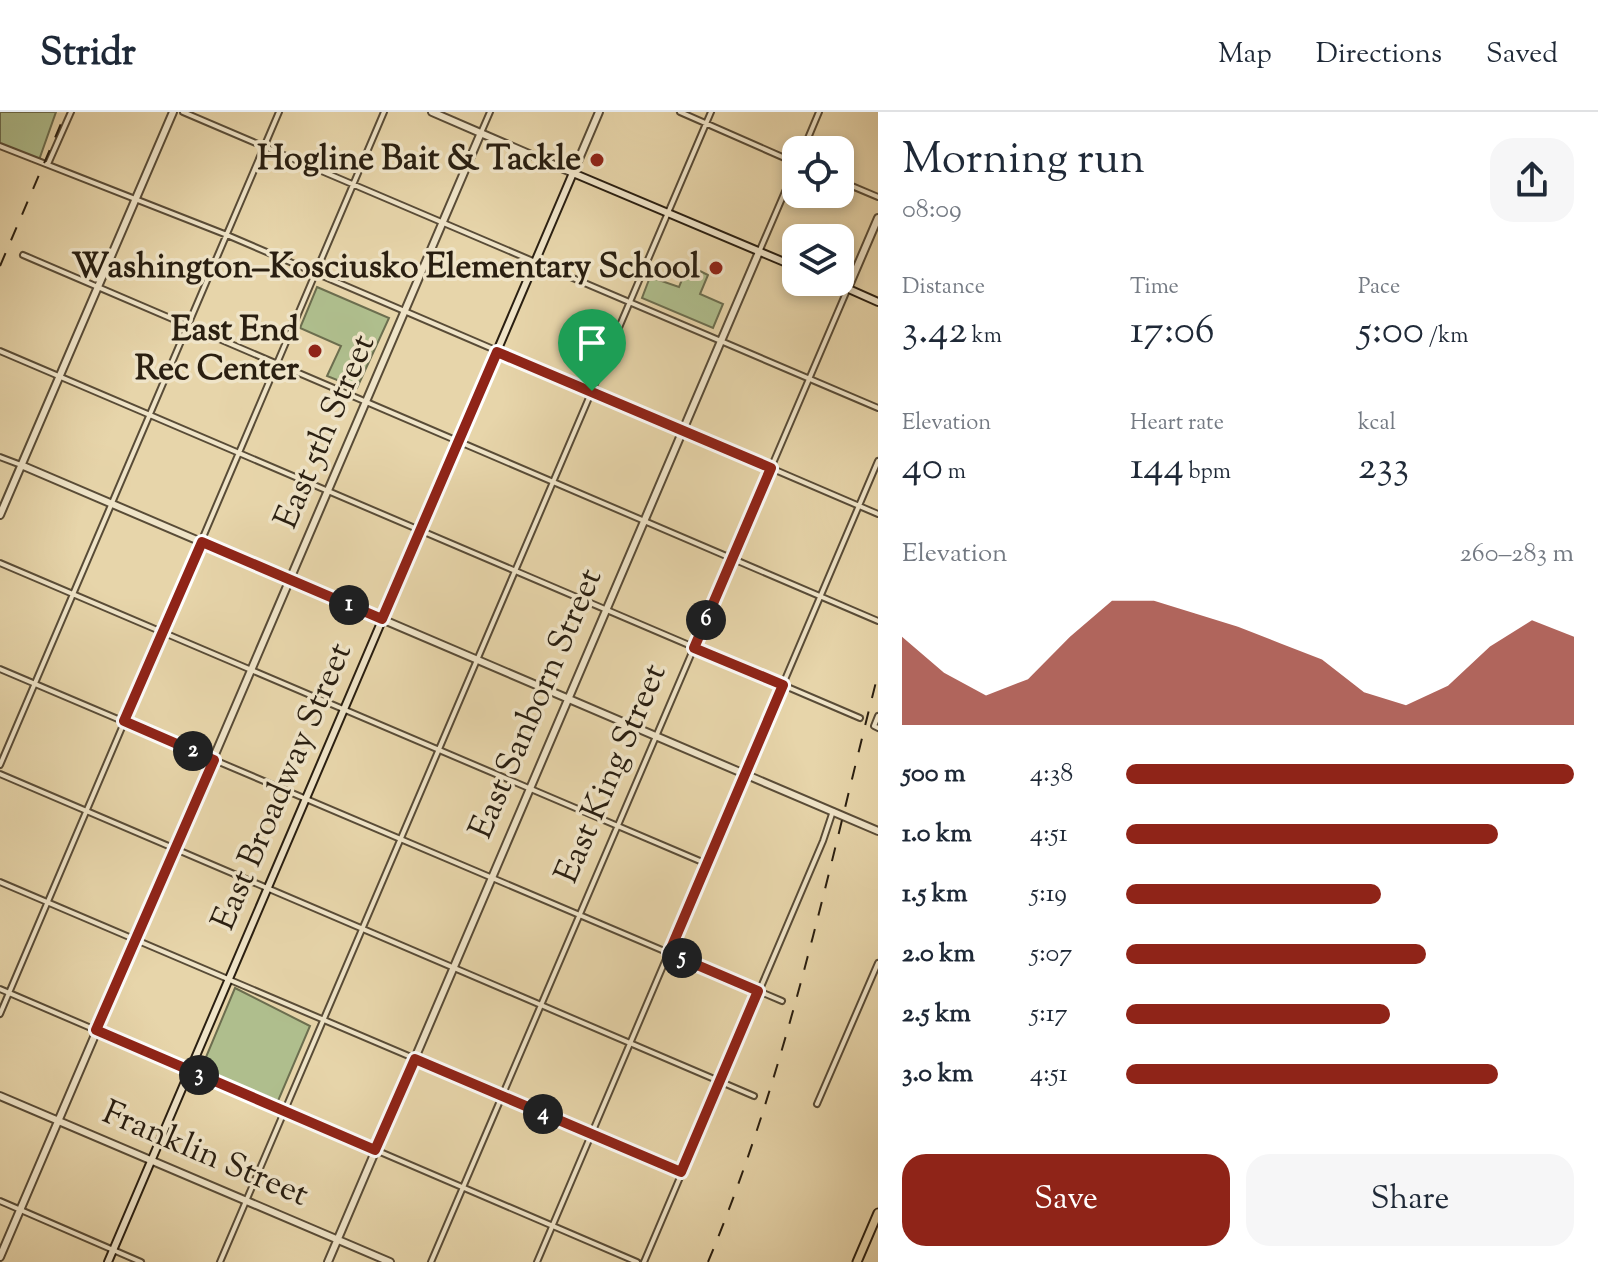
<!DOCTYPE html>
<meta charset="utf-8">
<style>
:root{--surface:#fff;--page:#f6f6f7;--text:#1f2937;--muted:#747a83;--line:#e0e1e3;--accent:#8f2418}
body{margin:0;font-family:"Sorts Mill Goudy",serif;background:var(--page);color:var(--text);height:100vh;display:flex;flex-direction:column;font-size:30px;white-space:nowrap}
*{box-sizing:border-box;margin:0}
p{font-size:26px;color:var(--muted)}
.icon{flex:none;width:44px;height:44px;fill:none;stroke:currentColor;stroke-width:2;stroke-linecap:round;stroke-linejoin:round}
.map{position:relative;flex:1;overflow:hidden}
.details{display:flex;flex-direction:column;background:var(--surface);width:720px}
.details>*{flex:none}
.tools{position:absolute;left:782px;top:24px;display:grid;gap:16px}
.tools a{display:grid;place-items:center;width:72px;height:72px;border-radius:16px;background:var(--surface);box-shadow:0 4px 12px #0003;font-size:40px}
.pin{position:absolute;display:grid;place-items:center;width:68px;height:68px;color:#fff;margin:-82px -34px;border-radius:50% 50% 50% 0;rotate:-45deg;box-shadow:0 0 8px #0007}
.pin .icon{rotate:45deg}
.km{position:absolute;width:40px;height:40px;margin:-20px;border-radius:50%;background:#222;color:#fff;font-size:22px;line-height:40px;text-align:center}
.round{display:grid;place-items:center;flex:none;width:84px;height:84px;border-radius:24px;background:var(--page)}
.overview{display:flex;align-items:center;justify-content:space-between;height:136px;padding:0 24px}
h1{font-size:44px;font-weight:600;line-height:60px}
.figures{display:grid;grid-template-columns:repeat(3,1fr);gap:12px;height:136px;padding:8px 24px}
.figures div{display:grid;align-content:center}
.figures b{font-size:40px;font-weight:600}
.figures small{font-size:22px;font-weight:400}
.figures p{font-size:22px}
.chart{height:224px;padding:16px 24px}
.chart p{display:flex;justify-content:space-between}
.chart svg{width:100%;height:144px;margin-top:8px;fill:var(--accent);opacity:.7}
.primary-button{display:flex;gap:16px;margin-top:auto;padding:16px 24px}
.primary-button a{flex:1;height:92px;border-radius:24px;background:var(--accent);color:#fff;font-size:32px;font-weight:600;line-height:92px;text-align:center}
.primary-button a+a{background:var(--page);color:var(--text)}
ul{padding:0 24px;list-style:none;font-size:26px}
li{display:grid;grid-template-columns:128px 96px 1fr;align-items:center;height:60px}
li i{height:20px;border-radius:10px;background:var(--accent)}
header{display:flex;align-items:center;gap:48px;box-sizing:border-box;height:112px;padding:0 40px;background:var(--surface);border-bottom:2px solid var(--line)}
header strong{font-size:38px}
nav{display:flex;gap:44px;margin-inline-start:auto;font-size:28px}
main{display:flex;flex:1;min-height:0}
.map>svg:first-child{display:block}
</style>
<header>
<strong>Stridr</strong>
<nav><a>Map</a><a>Directions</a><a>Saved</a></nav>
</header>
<main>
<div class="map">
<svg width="878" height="1150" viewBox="0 0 878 1150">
<rect width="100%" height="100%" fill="#e7d5aa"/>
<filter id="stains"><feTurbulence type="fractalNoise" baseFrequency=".0025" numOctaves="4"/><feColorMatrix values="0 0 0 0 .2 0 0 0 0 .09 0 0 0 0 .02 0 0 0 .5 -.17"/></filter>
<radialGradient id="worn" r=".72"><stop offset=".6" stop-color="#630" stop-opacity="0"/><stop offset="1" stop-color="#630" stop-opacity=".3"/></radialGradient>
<!-- park -->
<path fill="#afbe8d" stroke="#6c6e4f" stroke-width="2" d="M0,0H56L39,48L0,34Z
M688,153L708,163L700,182L723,192L713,216L642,186L650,165L679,175Z
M317,175L389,206L357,276L327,264L341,234L300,216Z
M235,876L310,914L278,989L201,957Z"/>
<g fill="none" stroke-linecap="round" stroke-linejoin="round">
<defs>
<path id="minor" d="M183,0L878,296
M680,0L796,51
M480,23L490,0
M0,34L227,123L878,402
M803,38L819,0
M48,52L71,0
M840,69L878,85
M759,140L796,54
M23,143L878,509
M0,239L860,606
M0,345L21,353
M0,451L707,752
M0,557L782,889
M878,604L874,614L878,616
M0,653L279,0
M0,662L754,984
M0,770L681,1060
M0,877L637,1150
M0,902L384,0
M817,992L878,851
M0,1089L141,1150
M220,1150L711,0
M431,1150L848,176
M537,1150L878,349
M644,1150L823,729L833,699"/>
<path id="tertiary" d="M432,0L573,61L599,0
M848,176L878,106
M21,353L878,719
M0,403L173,0
M0,984L390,1150
M0,1145L480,23
M328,1150L759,140"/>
<path id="secondary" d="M833,170L878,190
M108,1150L573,61L796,155"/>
<path id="primary" d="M857,1150L878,1101"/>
</defs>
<!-- minor casing -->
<use href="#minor" stroke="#594c37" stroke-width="8"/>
<!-- tertiary casing -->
<use href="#tertiary" stroke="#594c37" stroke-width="10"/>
<!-- secondary casing -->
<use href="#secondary" stroke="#2a1f11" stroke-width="10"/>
<!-- primary casing -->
<use href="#primary" stroke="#2a1f11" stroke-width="11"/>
<!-- minor -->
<use href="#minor" stroke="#efe4c8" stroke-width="4"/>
<!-- tertiary -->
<use href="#tertiary" stroke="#efe4c8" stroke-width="6"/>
<!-- secondary -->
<use href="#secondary" stroke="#efe4c8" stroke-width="6"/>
<!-- primary -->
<use href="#primary" stroke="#e7d5aa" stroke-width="7"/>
<!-- rail -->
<path stroke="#2a1f11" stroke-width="2" stroke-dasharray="14 14" stroke-linecap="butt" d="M0,154L66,0
M708,1150C787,961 828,759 878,562"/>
</g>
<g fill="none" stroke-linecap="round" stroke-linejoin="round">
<defs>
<path id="route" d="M497,240L771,356L694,536L783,573L669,841L758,879L681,1060L415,947L375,1038L96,918L214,648L124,609L202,430L382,507Z"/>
</defs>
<!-- route casing -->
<use href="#route" stroke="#fff" stroke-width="16"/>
<!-- route -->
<use href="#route" stroke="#8f2418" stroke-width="10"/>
</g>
<!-- markers -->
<g fill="#8f2418" stroke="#efe4c8" stroke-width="3">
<circle cx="597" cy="48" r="8"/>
<circle cx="716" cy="156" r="8"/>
<circle cx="315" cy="239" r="8"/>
</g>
<g text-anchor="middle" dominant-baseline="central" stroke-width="7" stroke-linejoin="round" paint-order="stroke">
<!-- poi labels -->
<g font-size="34" font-weight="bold" fill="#2a1f11" stroke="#efe4c8" text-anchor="end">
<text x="581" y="48">Hogline Bait &amp; Tackle</text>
<text x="700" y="156">Washington–Kosciusko Elementary School</text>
<text x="299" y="219">East End<tspan x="299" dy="39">Rec Center</tspan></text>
</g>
<!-- street labels -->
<g font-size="34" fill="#2a1f11" stroke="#efe4c8">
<text transform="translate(326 320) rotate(-67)">East 5th Street</text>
<text transform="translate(537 592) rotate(-67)">East Sanborn Street</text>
<text transform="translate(612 662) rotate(-67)">East King Street</text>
<text transform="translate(283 675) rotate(-67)">East Broadway Street</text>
<text transform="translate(205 1043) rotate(23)">Franklin Street</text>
</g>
</g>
<rect width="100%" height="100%" filter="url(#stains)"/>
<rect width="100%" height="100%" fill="url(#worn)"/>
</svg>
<div class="tools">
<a><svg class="icon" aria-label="locate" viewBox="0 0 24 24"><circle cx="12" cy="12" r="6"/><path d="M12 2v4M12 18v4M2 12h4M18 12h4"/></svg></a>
<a><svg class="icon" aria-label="layers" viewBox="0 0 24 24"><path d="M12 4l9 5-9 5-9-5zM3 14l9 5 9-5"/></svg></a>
</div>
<div class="pin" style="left:592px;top:279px;background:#1e9e55"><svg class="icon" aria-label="arrive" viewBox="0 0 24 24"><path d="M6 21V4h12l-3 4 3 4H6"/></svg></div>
<b class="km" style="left:349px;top:493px">1</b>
<b class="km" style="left:193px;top:639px">2</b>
<b class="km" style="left:199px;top:963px">3</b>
<b class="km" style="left:543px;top:1002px">4</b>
<b class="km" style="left:682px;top:846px">5</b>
<b class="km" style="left:706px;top:508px">6</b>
</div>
<section class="details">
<div class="overview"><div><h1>Morning run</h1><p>08:09</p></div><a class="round"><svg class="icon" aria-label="share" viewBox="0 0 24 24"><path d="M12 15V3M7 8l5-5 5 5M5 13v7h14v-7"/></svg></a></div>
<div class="figures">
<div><p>Distance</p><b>3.42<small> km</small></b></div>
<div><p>Time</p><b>17:06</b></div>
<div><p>Pace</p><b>5:00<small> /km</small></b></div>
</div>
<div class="figures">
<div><p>Elevation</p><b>40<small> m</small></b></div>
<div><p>Heart rate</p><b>144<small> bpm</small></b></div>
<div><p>kcal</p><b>233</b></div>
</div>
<div class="chart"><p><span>Elevation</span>260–283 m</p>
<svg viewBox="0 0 160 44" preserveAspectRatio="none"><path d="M0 44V17L10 28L20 35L30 30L40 17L50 6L60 6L70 10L80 14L90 19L100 24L110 34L120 38L130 32L140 20L150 12L160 17V44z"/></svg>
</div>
<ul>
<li><b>500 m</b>4:38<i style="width:100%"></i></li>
<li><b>1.0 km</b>4:51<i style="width:83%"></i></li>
<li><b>1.5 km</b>5:19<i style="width:57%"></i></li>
<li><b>2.0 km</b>5:07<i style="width:67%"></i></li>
<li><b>2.5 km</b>5:17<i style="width:59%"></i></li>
<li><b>3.0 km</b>4:51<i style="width:83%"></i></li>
</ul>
<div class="primary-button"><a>Save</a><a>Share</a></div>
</section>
</main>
